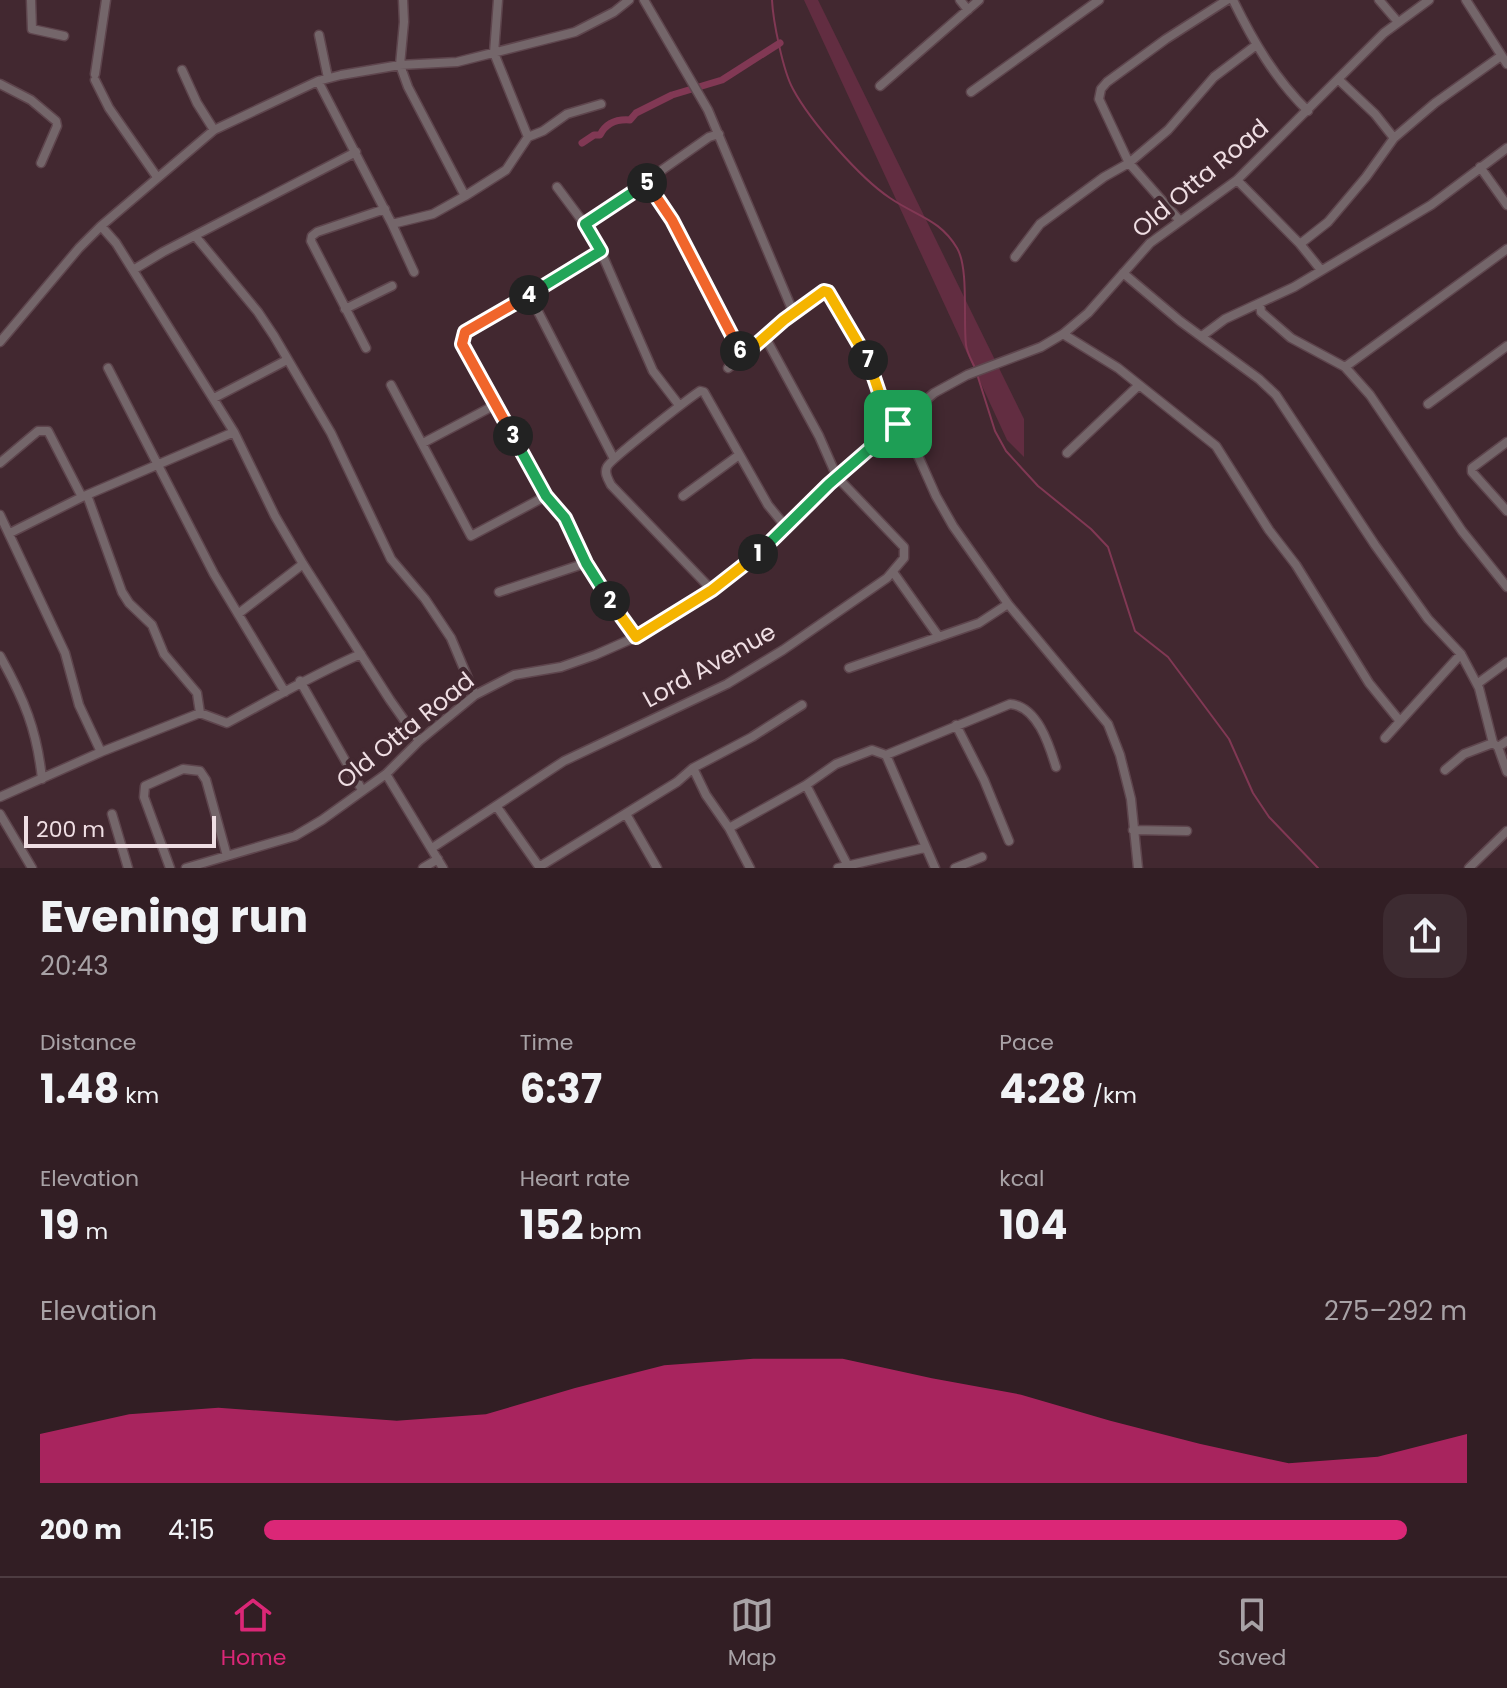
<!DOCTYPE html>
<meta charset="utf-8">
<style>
:root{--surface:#321e24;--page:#3d2b31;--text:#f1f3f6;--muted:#a8a2a6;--line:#4d3c41;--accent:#db2777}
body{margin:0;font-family:Poppins,sans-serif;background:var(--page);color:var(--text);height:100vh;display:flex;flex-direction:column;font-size:30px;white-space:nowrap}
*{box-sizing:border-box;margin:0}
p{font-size:26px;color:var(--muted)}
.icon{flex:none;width:44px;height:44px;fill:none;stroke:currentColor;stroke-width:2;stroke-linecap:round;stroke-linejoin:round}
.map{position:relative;height:868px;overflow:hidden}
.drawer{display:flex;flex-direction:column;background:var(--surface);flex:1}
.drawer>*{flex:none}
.scale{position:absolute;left:24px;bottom:20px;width:192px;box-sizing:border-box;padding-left:8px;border:4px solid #efdee3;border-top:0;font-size:22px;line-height:28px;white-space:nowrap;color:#efdee3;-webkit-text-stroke:6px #422830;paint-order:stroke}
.pin{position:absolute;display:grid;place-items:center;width:68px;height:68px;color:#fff;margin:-34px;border-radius:16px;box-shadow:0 4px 12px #0006}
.km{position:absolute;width:40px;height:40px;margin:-20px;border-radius:50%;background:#222;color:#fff;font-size:22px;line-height:40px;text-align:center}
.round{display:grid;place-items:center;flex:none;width:84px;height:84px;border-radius:24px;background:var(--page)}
.headline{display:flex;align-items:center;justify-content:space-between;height:136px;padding:0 40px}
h1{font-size:44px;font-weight:700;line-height:60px}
.figures{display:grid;grid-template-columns:repeat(3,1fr);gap:12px;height:136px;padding:8px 40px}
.figures div{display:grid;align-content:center}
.figures b{font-size:40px;font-weight:700}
.figures small{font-size:22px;font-weight:400}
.figures p{font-size:22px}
.chart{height:224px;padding:16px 40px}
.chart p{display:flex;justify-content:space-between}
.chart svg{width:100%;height:144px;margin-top:8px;fill:var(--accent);opacity:.7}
ul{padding:0 40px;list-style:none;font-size:26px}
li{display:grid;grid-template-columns:128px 96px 1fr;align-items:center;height:60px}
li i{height:20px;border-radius:10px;background:var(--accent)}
.menu{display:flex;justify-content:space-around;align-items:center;height:112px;border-top:2px solid var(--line);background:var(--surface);font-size:22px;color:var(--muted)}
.menu a{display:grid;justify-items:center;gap:4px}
.menu .selected{color:var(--accent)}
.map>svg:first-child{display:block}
</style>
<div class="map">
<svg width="1507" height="868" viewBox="0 0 1507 868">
<rect width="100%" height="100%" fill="#422830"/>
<!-- green -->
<path fill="#622d41" d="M804,0H818L1024,419V457L1007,440Z"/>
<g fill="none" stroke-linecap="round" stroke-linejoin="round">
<!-- stream -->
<path stroke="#813854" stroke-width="2" d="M772,0C773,21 783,71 793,89C810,121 860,178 890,198C916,216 940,219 957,248C969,268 963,320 966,345C967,353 972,361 975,368
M977,374L995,431L1006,451L1038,486L1091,529L1108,547L1135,631L1168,657L1229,739L1253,793L1269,817L1318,868"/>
<!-- canal -->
<path stroke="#813854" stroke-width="7" d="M582,143L594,135H600C606,123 617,119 630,120L636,113L672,95L722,80L780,43"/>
<defs>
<path id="minor" d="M31,0L32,29L64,36
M498,0L494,53L528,137
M644,0L708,110L794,314
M960,0L968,10
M1233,0C1253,41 1275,79 1308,111
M1379,0L1398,22
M1466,0L1507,64
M319,35L328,78
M182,70L197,103L214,130
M95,74L106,0
M95,80L109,108L157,177
M1339,80L1375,114L1394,138
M318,81L392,224L414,272
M0,84L31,100L56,121L57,126L41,163
M880,86L979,0
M971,92L1099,0
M1480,167L1507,205
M1237,180L1300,244L1321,270
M647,182L672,220L743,356
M557,187L595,238L653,371L679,405
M465,196L506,170L528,137L543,131L567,114L601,104
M1180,221L1129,163L1099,99L1101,89L1107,82L1166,39L1227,0
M392,224L433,214L465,196L408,87L400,65L404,22L403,0
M585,224L709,137L719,134
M101,226L116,243L234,432L275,516L303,564L390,700L419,741
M196,237L258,312L274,336L331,433L391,559L425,599L451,638L475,695
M1300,244L1328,222L1366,177L1394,138L1435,103L1501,56
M601,251L465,332L462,344L546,496L565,518L586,563L636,637
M1015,257L1040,224L1104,177L1129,163L1168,130L1214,77L1255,46
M133,270L163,252L356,152
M1123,273L1180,321L1259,379L1276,395L1375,545L1428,619L1461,654L1479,688L1493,743L1498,747
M529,294L613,457
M1260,303L1261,312L1291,338L1345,367L1370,395L1462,531L1507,587
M345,309L392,286
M1063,334L1118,368L1216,446L1269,530L1296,565L1369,683L1399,720
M1202,336L1225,319L1294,287L1431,205L1507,148
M0,342L79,248L101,226L214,130L318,81L341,75L400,65L457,62L575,32L614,12L629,0
M366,348L311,241L312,236L317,232L385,209
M1345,367L1507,249
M108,368L214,574L285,692
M728,368L784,320L824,291L828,292L867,357L883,404L898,424L907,431L936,496L953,526L1008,604L1108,724L1120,755L1131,799L1138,868
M391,385L471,536L546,496
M214,398L287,360
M1428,404L1507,346
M1507,442L1472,468V472L1507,511
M423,443L495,405
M1067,453L1139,385
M0,463L38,431H48L82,497
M87,495L122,592L129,603L152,625L164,654L197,693L200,713
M683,496L739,455
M0,515L65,653L79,705L101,752
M10,533L82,497L234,432
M893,572L939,637
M712,590L611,485C608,479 604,473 607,467C609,460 688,399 700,391L704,392L768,505L786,527
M499,592L586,563
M238,614L303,564
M0,656C24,699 37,730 42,779
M849,668L979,623L1008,604
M300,681L362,790
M1477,684L1507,662
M956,725L984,780L1009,841
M1385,738L1461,654
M1507,741L1498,747L1507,772
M886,755L935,868
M693,768L706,795L729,828L750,868
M1445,770L1464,754L1493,743
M386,774L443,868
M806,785L849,868
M0,797L101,752L200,713L227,723C272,699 314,674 361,654
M497,807L540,868
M0,814L32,868
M112,814L128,868
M626,814L657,868
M729,828L806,785L836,764L872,750L886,755L1010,704C1037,706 1049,744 1056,767
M1133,830L1187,831
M432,848L564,761L727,684L783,650L887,578L904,558V547L837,477L819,436L765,337
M539,867L677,782L693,768L752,737L802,705
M170,868L144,797L145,786L183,769L200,771L206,780L227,856
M186,868L295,836L322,820L386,774L419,741L475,695L514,675L561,667L595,655L636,637L712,590L762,551L837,477L934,393L967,375L1041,347L1063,334L1088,313L1150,243L1237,180L1384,33L1429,0
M423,868L438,859
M838,868L924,848
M955,868L982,857
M1469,868L1507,831"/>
</defs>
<!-- minor casing -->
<use href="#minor" stroke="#5e454d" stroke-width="11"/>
<!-- minor -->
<use href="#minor" stroke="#74666a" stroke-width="8"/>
</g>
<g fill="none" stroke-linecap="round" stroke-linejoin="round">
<defs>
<path id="split-1" d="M758,554L829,484L898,424"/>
<path id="split-2" d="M610,601L636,637L712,590L758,554"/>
<path id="split-3" d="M513,436L546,496L565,518L586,563L610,601"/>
<path id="split-4" d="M513,436L462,344L465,332L529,295"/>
<path id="split-5" d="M529,295L601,251L585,224L647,183"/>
<path id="split-6" d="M647,183L672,220L740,351"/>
<path id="split-7" d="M740,351L743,356L784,320L824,291L828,292L868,360"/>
<path id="split-8" d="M868,360L883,404L898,424"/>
</defs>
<!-- split-1 casing -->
<use href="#split-1" stroke="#fff" stroke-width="16"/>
<!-- split-2 casing -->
<use href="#split-2" stroke="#fff" stroke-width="16"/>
<!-- split-3 casing -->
<use href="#split-3" stroke="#fff" stroke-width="16"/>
<!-- split-4 casing -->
<use href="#split-4" stroke="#fff" stroke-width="16"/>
<!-- split-5 casing -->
<use href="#split-5" stroke="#fff" stroke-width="16"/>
<!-- split-6 casing -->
<use href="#split-6" stroke="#fff" stroke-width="16"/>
<!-- split-7 casing -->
<use href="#split-7" stroke="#fff" stroke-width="16"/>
<!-- split-8 casing -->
<use href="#split-8" stroke="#fff" stroke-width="16"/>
<!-- split-1 -->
<use href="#split-1" stroke="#22a559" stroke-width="10"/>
<!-- split-2 -->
<use href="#split-2" stroke="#f5b400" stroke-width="10"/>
<!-- split-3 -->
<use href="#split-3" stroke="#22a559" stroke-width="10"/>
<!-- split-4 -->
<use href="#split-4" stroke="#f0652b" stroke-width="10"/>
<!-- split-5 -->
<use href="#split-5" stroke="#22a559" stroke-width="10"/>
<!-- split-6 -->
<use href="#split-6" stroke="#f0652b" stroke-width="10"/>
<!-- split-7 -->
<use href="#split-7" stroke="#f5b400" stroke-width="10"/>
<!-- split-8 -->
<use href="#split-8" stroke="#f5b400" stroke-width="10"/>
</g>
<g text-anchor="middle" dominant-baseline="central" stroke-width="8" stroke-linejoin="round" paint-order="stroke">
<!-- street labels -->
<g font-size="24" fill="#efdee3" stroke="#422830">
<text transform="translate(1200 178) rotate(-40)">Old Otta Road</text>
<text transform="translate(709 665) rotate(-29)">Lord Avenue</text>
<text transform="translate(405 730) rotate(-39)">Old Otta Road</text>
</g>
</g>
</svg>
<div class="scale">200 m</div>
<div class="pin" style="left:898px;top:424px;background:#1e9e55"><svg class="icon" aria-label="arrive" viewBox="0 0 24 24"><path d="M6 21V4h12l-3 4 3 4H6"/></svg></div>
<b class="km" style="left:758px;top:554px">1</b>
<b class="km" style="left:610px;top:601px">2</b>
<b class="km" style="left:513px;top:436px">3</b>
<b class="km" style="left:529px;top:295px">4</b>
<b class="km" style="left:647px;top:183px">5</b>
<b class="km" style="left:740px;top:351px">6</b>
<b class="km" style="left:868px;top:360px">7</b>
</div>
<section class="drawer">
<div class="headline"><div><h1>Evening run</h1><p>20:43</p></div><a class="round"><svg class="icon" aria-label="share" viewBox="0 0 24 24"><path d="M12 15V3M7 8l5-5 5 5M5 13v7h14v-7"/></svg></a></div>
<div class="figures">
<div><p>Distance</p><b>1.48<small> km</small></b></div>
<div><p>Time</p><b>6:37</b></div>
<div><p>Pace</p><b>4:28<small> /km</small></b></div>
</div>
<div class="figures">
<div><p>Elevation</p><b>19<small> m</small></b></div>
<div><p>Heart rate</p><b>152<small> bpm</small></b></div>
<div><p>kcal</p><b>104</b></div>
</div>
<div class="chart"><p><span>Elevation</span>275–292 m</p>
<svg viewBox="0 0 160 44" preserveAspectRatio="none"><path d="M0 44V29L10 23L20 21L30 23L40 25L50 23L60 15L70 8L80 6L90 6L100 12L110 17L120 25L130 32L140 38L150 36L160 29V44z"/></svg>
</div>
<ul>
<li><b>200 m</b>4:15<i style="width:95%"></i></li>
</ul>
</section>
<nav class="menu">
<a class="selected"><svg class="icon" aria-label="home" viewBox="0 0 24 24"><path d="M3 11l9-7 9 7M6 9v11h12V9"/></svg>Home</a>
<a><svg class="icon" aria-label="map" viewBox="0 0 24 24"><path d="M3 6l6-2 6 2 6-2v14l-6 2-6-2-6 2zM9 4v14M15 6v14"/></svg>Map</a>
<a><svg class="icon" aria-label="saved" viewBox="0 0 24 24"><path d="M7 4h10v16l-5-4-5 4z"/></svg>Saved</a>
</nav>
